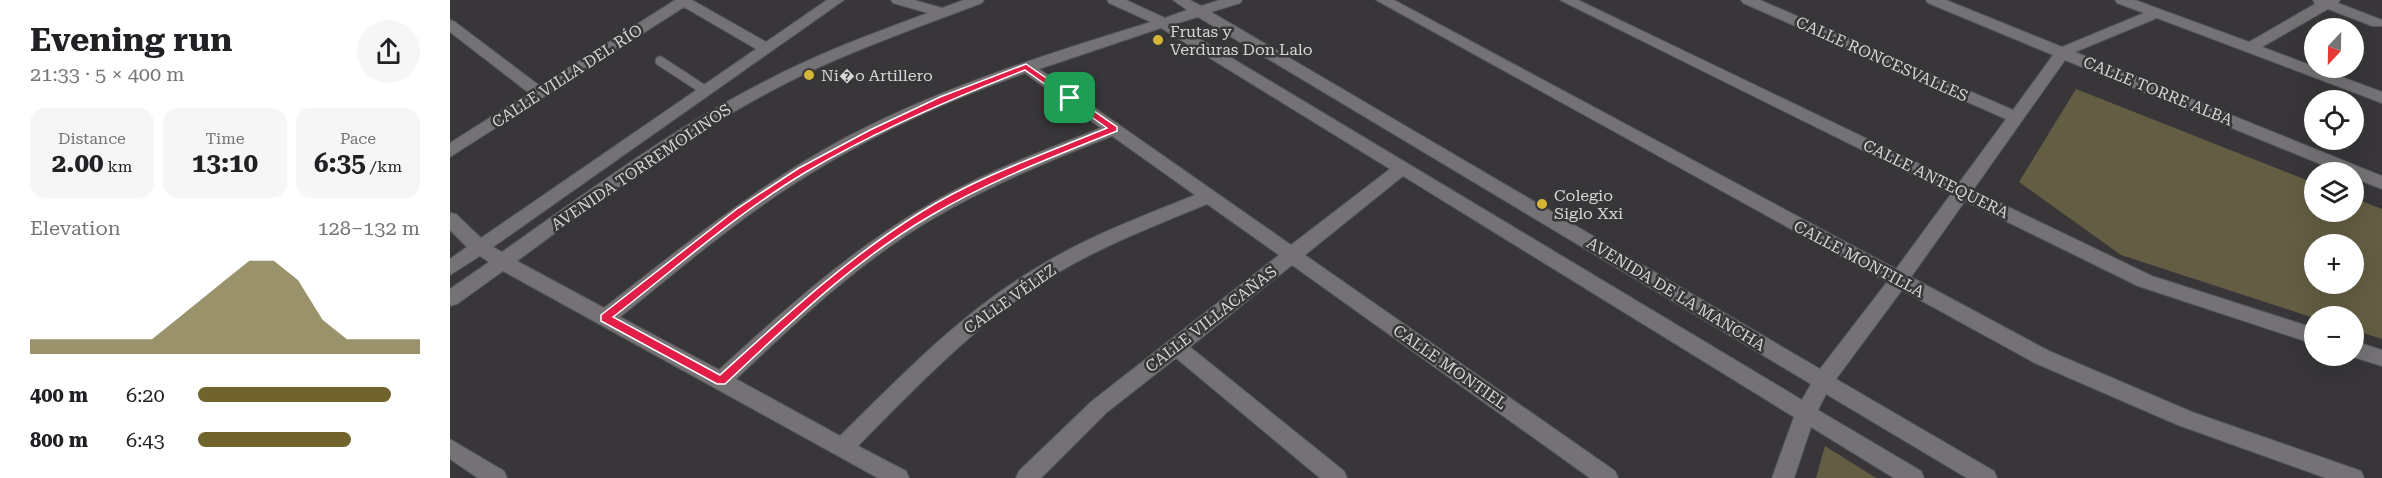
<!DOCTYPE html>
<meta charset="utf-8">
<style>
:root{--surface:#fff;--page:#f6f6f6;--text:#202124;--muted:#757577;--accent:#70642c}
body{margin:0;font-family:"Roboto Serif",serif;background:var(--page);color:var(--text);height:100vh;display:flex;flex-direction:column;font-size:22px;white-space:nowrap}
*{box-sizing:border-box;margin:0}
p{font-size:20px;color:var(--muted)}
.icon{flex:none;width:33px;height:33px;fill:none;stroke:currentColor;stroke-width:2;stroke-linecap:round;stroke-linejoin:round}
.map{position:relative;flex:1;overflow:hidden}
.panel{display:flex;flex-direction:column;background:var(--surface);width:450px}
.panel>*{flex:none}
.needle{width:39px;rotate:202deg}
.buttons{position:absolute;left:1854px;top:18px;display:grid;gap:12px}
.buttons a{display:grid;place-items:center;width:60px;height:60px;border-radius:50%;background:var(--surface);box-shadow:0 6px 24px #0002;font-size:30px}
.pin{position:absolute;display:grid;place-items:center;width:51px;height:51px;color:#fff;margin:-26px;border-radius:12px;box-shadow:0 3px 9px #0006}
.round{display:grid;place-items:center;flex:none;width:63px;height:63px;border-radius:32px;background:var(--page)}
.summary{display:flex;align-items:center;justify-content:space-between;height:102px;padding:0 30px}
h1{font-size:33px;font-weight:700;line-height:45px}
.figures{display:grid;grid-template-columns:repeat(3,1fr);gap:9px;height:102px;padding:6px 30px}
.figures div{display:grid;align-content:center;border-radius:15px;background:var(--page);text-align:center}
.figures b{font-size:26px;font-weight:700}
.figures small{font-size:16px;font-weight:400}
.figures p{font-size:16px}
.chart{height:168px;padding:12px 30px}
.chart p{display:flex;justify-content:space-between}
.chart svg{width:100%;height:108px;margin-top:6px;fill:var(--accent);opacity:.7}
ul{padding:0 30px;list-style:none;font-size:20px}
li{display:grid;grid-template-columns:96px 72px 1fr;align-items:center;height:45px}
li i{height:15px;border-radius:8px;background:var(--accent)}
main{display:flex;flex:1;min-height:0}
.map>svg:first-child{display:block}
</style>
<main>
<section class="panel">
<div class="summary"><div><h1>Evening run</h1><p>21:33 · 5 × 400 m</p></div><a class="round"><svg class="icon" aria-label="share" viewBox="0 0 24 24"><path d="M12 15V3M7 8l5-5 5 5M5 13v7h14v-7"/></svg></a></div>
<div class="figures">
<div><p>Distance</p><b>2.00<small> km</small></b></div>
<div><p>Time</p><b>13:10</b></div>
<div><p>Pace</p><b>6:35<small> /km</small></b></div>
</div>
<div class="chart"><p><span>Elevation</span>128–132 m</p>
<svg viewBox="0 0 160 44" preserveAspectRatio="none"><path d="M0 44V38L10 38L20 38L30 38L40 38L50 38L60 30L70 22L80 14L90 6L100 6L110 14L120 30L130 38L140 38L150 38L160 38V44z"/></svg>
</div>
<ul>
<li><b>400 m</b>6:20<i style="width:87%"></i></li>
<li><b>800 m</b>6:43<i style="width:69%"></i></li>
</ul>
</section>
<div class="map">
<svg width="1932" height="478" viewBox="0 0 1932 478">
<rect width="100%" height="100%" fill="#383639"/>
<!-- green -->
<path fill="#635d43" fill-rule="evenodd" d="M1626,89L1864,183V212H1904V198L1932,209V339L1904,330V316L1864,318L1671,255L1569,182ZM1864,244H1904V284H1864Z
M1375,446L1426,478H1366Z"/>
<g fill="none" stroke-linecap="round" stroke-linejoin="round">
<defs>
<path id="lane" d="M210,61L256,91"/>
<path id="street" d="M225,0H242L316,42L377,0H394L43,247L52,252C136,193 219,131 310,84C364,55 421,34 478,13L443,3L441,0H464L492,8L514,0H534L532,3C461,30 388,55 321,91C231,139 149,201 67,261L154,308C232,247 308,185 395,138C492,87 597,54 701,22L659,3L657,0H676L715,18L737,10L723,0H740L751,6L770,0H792L790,3L761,12L1370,369L1437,282L926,0H944L1446,269L1501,194L1110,0H1128L1509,183L1556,119L1293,3L1291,0H1310L1563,110L1603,55L1478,3L1476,0H1496L1612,47L1694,13L1667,3L1665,0H1685L1799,42L1865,4L1863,0H1890L1888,3L1932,20V26H1922L1878,9L1812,47L1932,92V103L1707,18L1625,52L1932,176V189L1904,178V172H1890L1615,60L1523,190L1702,276L1864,328V344L1688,286L1515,201L1461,277L1599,351L1742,412L1911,471L1914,478H1876L1728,425L1585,363L1452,290L1386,379L1544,471L1547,478H1517L1376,394L1368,410L1471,471L1474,478H1444L1361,427L1344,478H1322L1344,417L953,176L855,255L1165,471L1168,478H1140L842,265L740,347L894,471L897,478H870L726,358L656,413L591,478H566L569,471L642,401L829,255L757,204C702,227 646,248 596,280C525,325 467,386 408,446L456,471L459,478H428L53,271L7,304L0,306V289L39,262L30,256L0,275V259L17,247L0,230V213L6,214L31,238L306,49L234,7L0,157V143L79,93L0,32V20L5,22L90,86ZM748,17L1361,384L1352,400L725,24ZM711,28L940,169L841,245L589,69ZM575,73L651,128C589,152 525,176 468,211C395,255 332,312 269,370L170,317C223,274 276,229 333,191C408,141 490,103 575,73ZM662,136L745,195C690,217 634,238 583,270C510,314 451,376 390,436L286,379C347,321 410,261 484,218C540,185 601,160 662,136Z
M1904,341L1932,350V366L1900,356H1904Z
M0,439L54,471L57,478H28L0,459Z"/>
</defs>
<!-- lane casing -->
<use href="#lane" stroke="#565457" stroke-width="11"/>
<!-- street casing -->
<use href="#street" stroke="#565457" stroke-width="2"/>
<!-- lane -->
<use href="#lane" stroke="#747275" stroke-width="9"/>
<!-- street -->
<use href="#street" fill="#747275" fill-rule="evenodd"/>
</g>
<!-- route -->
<path fill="#e11d48" stroke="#fff" stroke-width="1.5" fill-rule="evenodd" d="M576,64L667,127V131C603,157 539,181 480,216C403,261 339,324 275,384H267L151,321V315L288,208L349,168L420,130L490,97ZM575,70L657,128C594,154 529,176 471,212C397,258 334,317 270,375L163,317C226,268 287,213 356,172C425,131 500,99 575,70Z"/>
<!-- markers -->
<g fill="#d2b635" stroke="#383639" stroke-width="2">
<circle cx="708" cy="40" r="6"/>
<circle cx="359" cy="75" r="6"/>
<circle cx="1092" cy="204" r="6"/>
</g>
<g text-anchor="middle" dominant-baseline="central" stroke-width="5" stroke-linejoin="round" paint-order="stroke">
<!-- poi labels -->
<g font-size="16" fill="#d6d5d6" stroke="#383639" text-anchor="start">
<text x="720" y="31">Frutas y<tspan x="720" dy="18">Verduras Don Lalo</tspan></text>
<text x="371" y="75">Ni�o Artillero</text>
<text x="1104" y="195">Colegio<tspan x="1104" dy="18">Siglo Xxi</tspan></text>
</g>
<!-- street labels -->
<g font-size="16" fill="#d6d5d6" stroke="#383639">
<text transform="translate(1432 59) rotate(24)">CALLE RONCESVALLES</text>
<text transform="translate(117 76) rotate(-33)">CALLE VILLA DEL RÍO</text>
<text transform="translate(1708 91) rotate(22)">CALLE TORRE ALBA</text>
<text transform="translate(191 167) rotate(-34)">AVENIDA TORREMOLINOS</text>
<text transform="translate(1486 179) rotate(26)">CALLE ANTEQUERA</text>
<text transform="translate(1409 259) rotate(28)">CALLE MONTILLA</text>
<text transform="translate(1226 294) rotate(31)">AVENIDA DE LA MANCHA</text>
<text transform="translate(560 299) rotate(-35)">CALLE VÉLEZ</text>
<text transform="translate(761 319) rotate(-38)">CALLE VILLACAÑAS</text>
<text transform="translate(1000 367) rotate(35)">CALLE MONTIEL</text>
</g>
</g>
</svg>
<div class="buttons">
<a><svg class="needle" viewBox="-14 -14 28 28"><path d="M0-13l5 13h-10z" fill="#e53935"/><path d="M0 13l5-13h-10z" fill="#757577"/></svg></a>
<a><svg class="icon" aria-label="locate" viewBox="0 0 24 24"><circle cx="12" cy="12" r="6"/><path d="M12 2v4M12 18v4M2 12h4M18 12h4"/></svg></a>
<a><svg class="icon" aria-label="layers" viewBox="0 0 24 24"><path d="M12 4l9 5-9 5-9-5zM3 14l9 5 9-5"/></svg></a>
<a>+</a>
<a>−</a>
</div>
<div class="pin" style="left:620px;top:98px;background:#1e9e55"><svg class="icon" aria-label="arrive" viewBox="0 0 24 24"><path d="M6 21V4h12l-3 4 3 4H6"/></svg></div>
</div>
</main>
